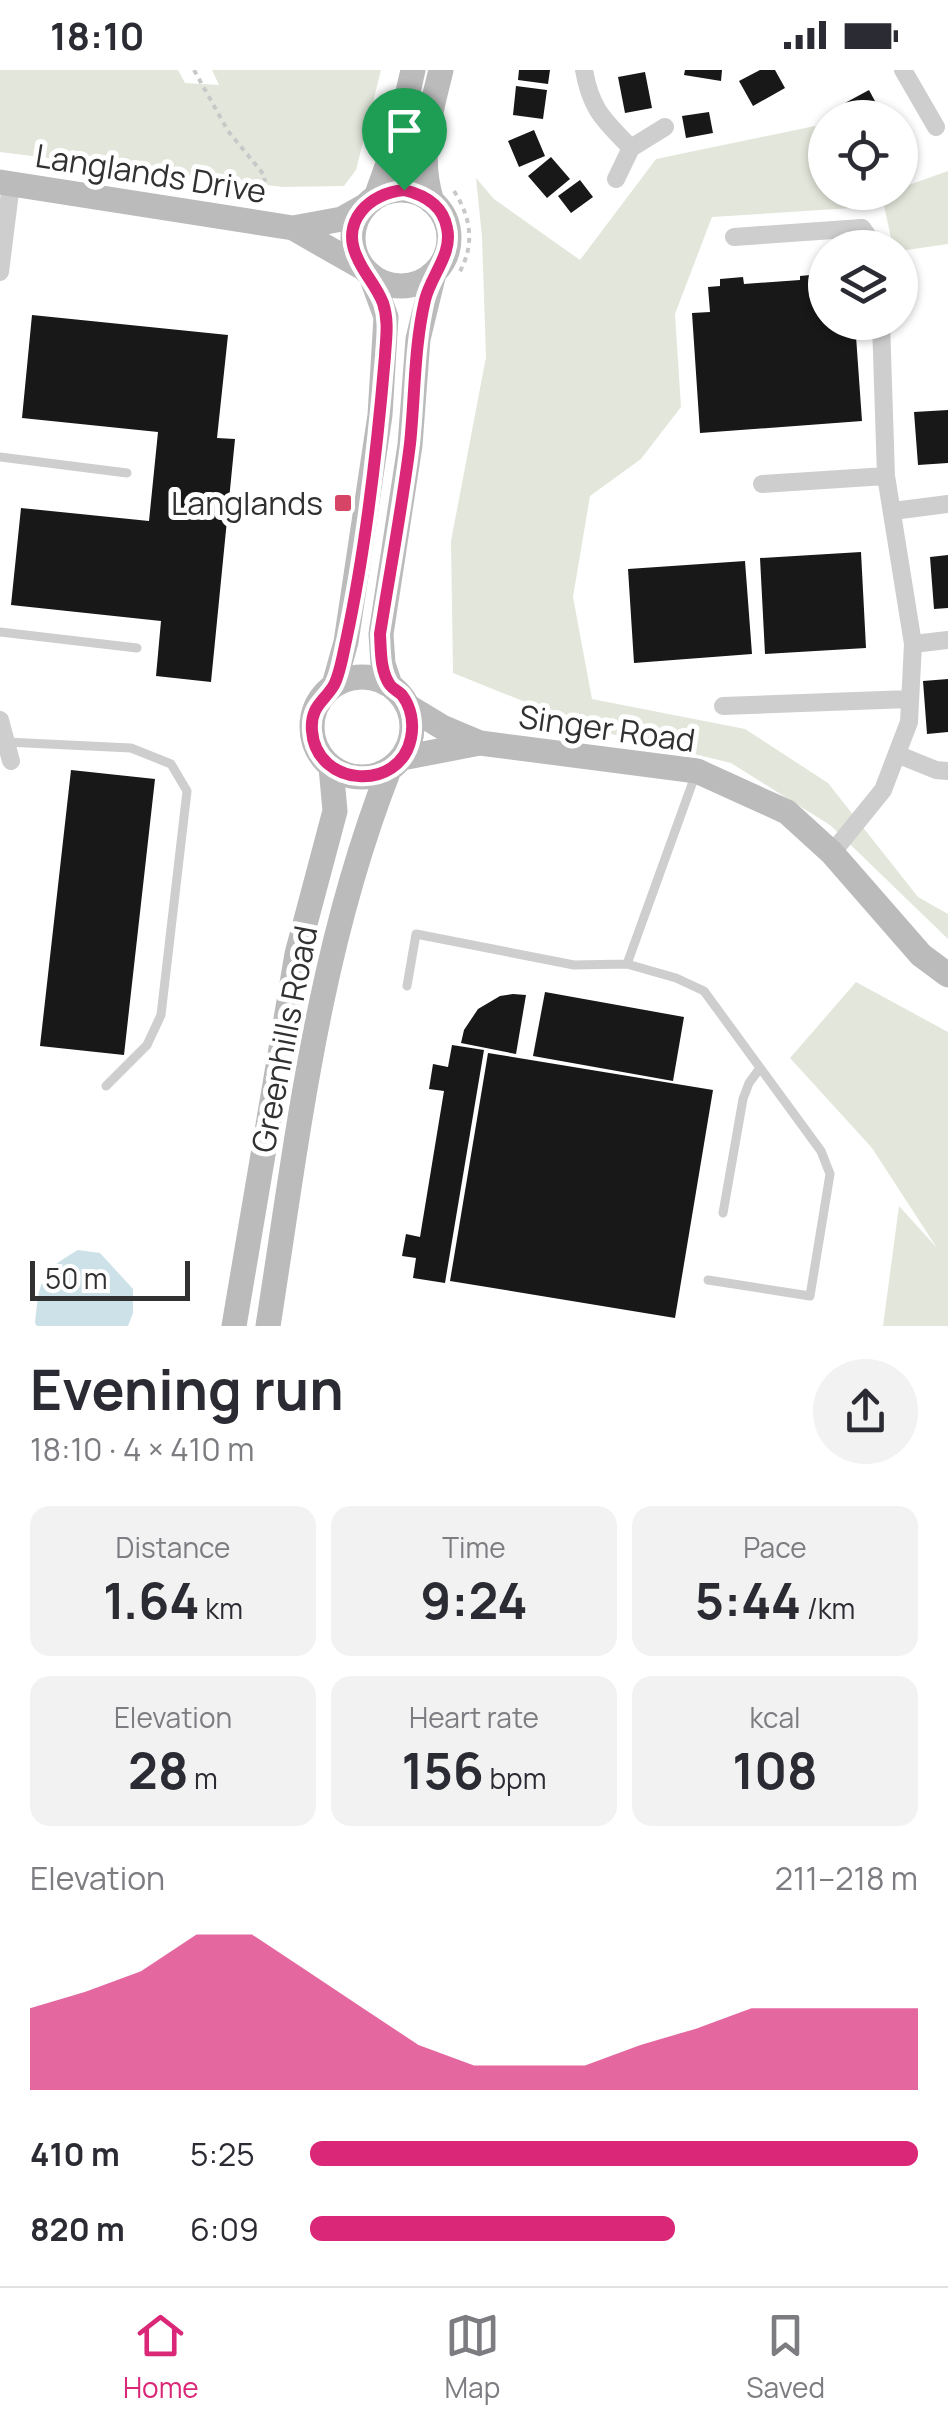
<!DOCTYPE html>
<meta charset="utf-8">
<style>
:root{--surface:#fff;--page:#f2f2f3;--text:#2b2b33;--muted:#7c7c81;--line:#e1e1e2;--accent:#db2777}
body{margin:0;font-family:Manrope,sans-serif;background:var(--page);color:var(--text);height:100vh;display:flex;flex-direction:column;font-size:38px;white-space:nowrap}
*{box-sizing:border-box;margin:0}
p{font-size:32px;color:var(--muted)}
.icon{flex:none;width:55px;height:55px;fill:none;stroke:currentColor;stroke-width:2;stroke-linecap:round;stroke-linejoin:round}
.map{position:relative;height:1256px;overflow:hidden}
.panel{display:flex;flex-direction:column;background:var(--surface);flex:1}
.panel>*{flex:none}
.buttons{position:absolute;left:808px;top:30px;display:grid;gap:20px}
.buttons a{display:grid;place-items:center;width:110px;height:110px;border-radius:50%;background:var(--surface);box-shadow:0 2px 8px #0004;font-size:50px}
.scale{position:absolute;left:30px;bottom:25px;width:160px;box-sizing:border-box;padding-left:10px;border:5px solid #313131;border-top:0;font-size:28px;line-height:35px;white-space:nowrap;color:#313131;-webkit-text-stroke:8px #fff;paint-order:stroke}
.pin{position:absolute;display:grid;place-items:center;width:85px;height:85px;color:#fff;margin:-102px -42px;border-radius:50% 50% 50% 0;rotate:-45deg;box-shadow:0 0 10px #0007}
.pin .icon{rotate:45deg}
.round{display:grid;place-items:center;flex:none;width:105px;height:105px;border-radius:52px;background:var(--page)}
.head{display:flex;align-items:center;justify-content:space-between;height:170px;padding:0 30px}
h1{font-size:55px;font-weight:700;line-height:75px}
.stats{display:grid;grid-template-columns:repeat(3,1fr);gap:15px;height:170px;padding:10px 30px}
.stats div{display:grid;align-content:center;border-radius:20px;background:var(--page);text-align:center}
.stats b{font-size:50px;font-weight:700}
.stats small{font-size:28px;font-weight:400}
.stats p{font-size:28px}
.chart{height:280px;padding:20px 30px}
.chart p{display:flex;justify-content:space-between}
.chart svg{width:100%;height:180px;margin-top:10px;fill:var(--accent);opacity:.7}
ul{padding:0 30px;list-style:none;font-size:32px}
li{display:grid;grid-template-columns:160px 120px 1fr;align-items:center;height:75px}
li i{height:25px;border-radius:12px;background:var(--accent)}
.status{display:flex;justify-content:space-between;align-items:center;height:70px;padding:0 50px;background:var(--surface);direction:ltr}
.status svg{height:28px;fill:currentColor}
.tab-bar{display:flex;justify-content:space-around;align-items:center;height:140px;border-top:2px solid var(--line);background:var(--surface);font-size:28px;color:var(--muted)}
.tab-bar a{display:grid;justify-items:center;gap:5px}
.tab-bar .active{color:var(--accent)}
.map>svg:first-child{display:block}
</style>
<div class="status"><b>18:10</b><svg viewBox="0 0 49 12"><path d="M0 12V9h3v3zM5 12V6h3v6zM10 12V3h3v9zM15 12V0h3v12zM26 1h20v11H26zM47 4h2v5h-2z"/></svg></div>
<div class="map">
<svg width="948" height="1256" viewBox="0 0 948 1256">
<rect width="100%" height="100%" fill="#fff"/>
<!-- green -->
<path fill="#e3e7db" d="M0,0H178L185,13L219,15L212,0H381L356,100L344,116L283,117L0,82Z
M815,56L825,76V122L850,123L856,134L888,123L900,122V118L948,101V174L900,181V178L893,177L884,136L712,147L675,244L681,337L641,389L590,426L573,527L592,629L745,659L828,713L918,827L948,844V869L830,755L731,693L595,660L453,603L451,471L486,287L482,167L476,108L494,129L580,190L656,89Z
M856,912L948,962V1256H883L899,1136L937,1178L872,1078L790,988Z"/>
<!-- water -->
<path fill="#cce1e8" d="M78,1180L100,1183L133,1219V1243L128,1256H37L35,1253C39,1210 41,1201 78,1180Z"/>
<!-- building -->
<path fill="#181818" d="M519,0H550L548,14L518,10Z
M685,0H722L721,11L684,5Z
M760,0H775L785,18L753,36L739,11Z
M645,2L652,38L625,43L618,7Z
M516,16L547,20L543,49L513,45Z
M869,20L884,48H853L845,33Z
M709,42L713,63L686,68L682,46Z
M534,60L545,86L519,97L508,71Z
M551,87L570,109L547,128L528,106Z
M580,110L593,127L571,143L558,126Z
M821,204V209L825,208V252H855L862,351L700,363L692,243L710,242L708,217L720,216V209L743,207L744,214L800,210V206Z
M32,245L228,265L217,368L235,369L211,612L156,606L161,551L11,535L21,438L149,451L158,362L22,348Z
M948,340V393L918,395L914,342Z
M861,482L866,578L765,584L760,488Z
M948,485V538L934,539L930,487Z
M745,491L752,584L634,593L628,499Z
M948,609V662L927,664L923,611Z
M71,700L155,709L124,985L40,976Z
M545,922L684,947L673,1011L533,986Z
M513,924L526,925L516,984L461,973L464,960L478,939L500,926Z
M452,975L484,980L445,1213L413,1208L416,1188L402,1186L406,1164L420,1167L444,1021L429,1019L433,994L448,997Z
M488,983L713,1020L675,1248L450,1211Z"/>
<g fill="none" stroke-linecap="round" stroke-linejoin="round">
<!-- path -->
<path stroke="#c8c8c8" stroke-width="4" stroke-dasharray="5 5" stroke-linecap="butt" d="M194,0L228,61L265,106L262,132
M454,121C472,149 475,176 458,205"/>
<!-- lane -->
<path stroke="#cecece" stroke-width="9" d="M0,387L127,403
M0,562L137,578
M6,672L131,678L171,694L187,721L161,945L147,975L106,1016
M627,894L676,908L704,921L821,1081L830,1104L810,1226L708,1210
M407,916L416,864L574,895L627,894L696,703
M723,1143L743,1029L749,1013L760,998"/>
<!-- street -->
<path stroke="#cecece" stroke-width="18" d="M584,0C591,40 604,50 631,78
M903,0L936,57
M616,109L631,78L665,57
M734,167L862,158L876,178
M0,202L11,114
M762,414L886,406
M893,441L948,434
M913,574L948,570
M723,636L909,629
M0,650L11,691
M899,685L936,700L948,701
M832,783L883,720L909,652L913,574L886,406L881,252"/>
<!-- secondary -->
<path stroke="#bbb" stroke-width="25" d="M0,112L293,158L342,149L365,136
M353 168a48 48 0 1 1 96 0a48 48 0 1 1-96 0Z
M376,127L398,66L413,0
M432,132C417,85 430,46 441,0
M293,158L363,198
M312 657a50 50 0 1 1 100 0a50 50 0 1 1-100 0Z
M334,615L346,572L380,345L386,247L371,206
M390,615L383,594L381,564L410,375L418,269L434,203
M409,637L442,657L480,673
M402,688L480,673L697,701L787,742L832,783L921,885L948,905
M234,1256L297,884L335,741L331,697
M268,1256C298,1065 318,881 389,700"/>
</g>
<g fill="none" stroke-linecap="round" stroke-linejoin="round">
<defs>
<path id="route" d="M404,120C425,125 443,136 447,158C453,184 431,205 425,230C414,277 415,326 410,374C402,438 390,501 380,564C381,580 380,601 390,615C393,619 398,621 402,625C411,637 414,653 411,668C400,723 316,717 312,661C310,636 324,632 334,615C340,604 343,584 346,571C366,478 377,381 385,286C386,268 389,251 383,233C376,215 364,204 357,187C340,151 370,123 404,120Z"/>
</defs>
<!-- route casing -->
<use href="#route" stroke="#fff" stroke-width="20"/>
<!-- route -->
<use href="#route" stroke="#db2777" stroke-width="12"/>
</g>
<!-- markers -->
<rect fill="#d64565" stroke="#fff" stroke-width="4" x="333" y="423" width="20" height="20" rx="5"/>
<g text-anchor="middle" dominant-baseline="central" stroke-width="10" stroke-linejoin="round" paint-order="stroke">
<!-- street labels -->
<g font-size="32" fill="#313131" stroke="#fff">
<text transform="translate(151 103) rotate(9)">Langlands Drive</text>
<text transform="translate(607 658) rotate(8)">Singer Road</text>
<text transform="translate(284 969) rotate(-79)">Greenhills Road</text>
</g>
<!-- poi labels -->
<g font-size="32" fill="#313131" stroke="#fff" text-anchor="end">
<text x="323" y="433">Langlands</text>
</g>
</g>
</svg>
<div class="buttons">
<a><svg class="icon" aria-label="locate" viewBox="0 0 24 24"><circle cx="12" cy="12" r="6"/><path d="M12 2v4M12 18v4M2 12h4M18 12h4"/></svg></a>
<a><svg class="icon" aria-label="layers" viewBox="0 0 24 24"><path d="M12 4l9 5-9 5-9-5zM3 14l9 5 9-5"/></svg></a>
</div>
<div class="scale">50 m</div>
<div class="pin" style="left:404px;top:120px;background:#1e9e55"><svg class="icon" aria-label="arrive" viewBox="0 0 24 24"><path d="M6 21V4h12l-3 4 3 4H6"/></svg></div>
</div>
<section class="panel">
<div class="head"><div><h1>Evening run</h1><p>18:10 · 4 × 410 m</p></div><a class="round"><svg class="icon" aria-label="share" viewBox="0 0 24 24"><path d="M12 15V3M7 8l5-5 5 5M5 13v7h14v-7"/></svg></a></div>
<div class="stats">
<div><p>Distance</p><b>1.64<small> km</small></b></div>
<div><p>Time</p><b>9:24</b></div>
<div><p>Pace</p><b>5:44<small> /km</small></b></div>
</div>
<div class="stats">
<div><p>Elevation</p><b>28<small> m</small></b></div>
<div><p>Heart rate</p><b>156<small> bpm</small></b></div>
<div><p>kcal</p><b>108</b></div>
</div>
<div class="chart"><p><span>Elevation</span>211–218 m</p>
<svg viewBox="0 0 160 44" preserveAspectRatio="none"><path d="M0 44V24L10 20L20 15L30 6L40 6L50 15L60 24L70 33L80 38L90 38L100 38L110 33L120 29L130 24L140 24L150 24L160 24V44z"/></svg>
</div>
<ul>
<li><b>410 m</b>5:25<i style="width:100%"></i></li>
<li><b>820 m</b>6:09<i style="width:60%"></i></li>
</ul>
</section>
<nav class="tab-bar">
<a class="active"><svg class="icon" aria-label="home" viewBox="0 0 24 24"><path d="M3 11l9-7 9 7M6 9v11h12V9"/></svg>Home</a>
<a><svg class="icon" aria-label="map" viewBox="0 0 24 24"><path d="M3 6l6-2 6 2 6-2v14l-6 2-6-2-6 2zM9 4v14M15 6v14"/></svg>Map</a>
<a><svg class="icon" aria-label="saved" viewBox="0 0 24 24"><path d="M7 4h10v16l-5-4-5 4z"/></svg>Saved</a>
</nav>
